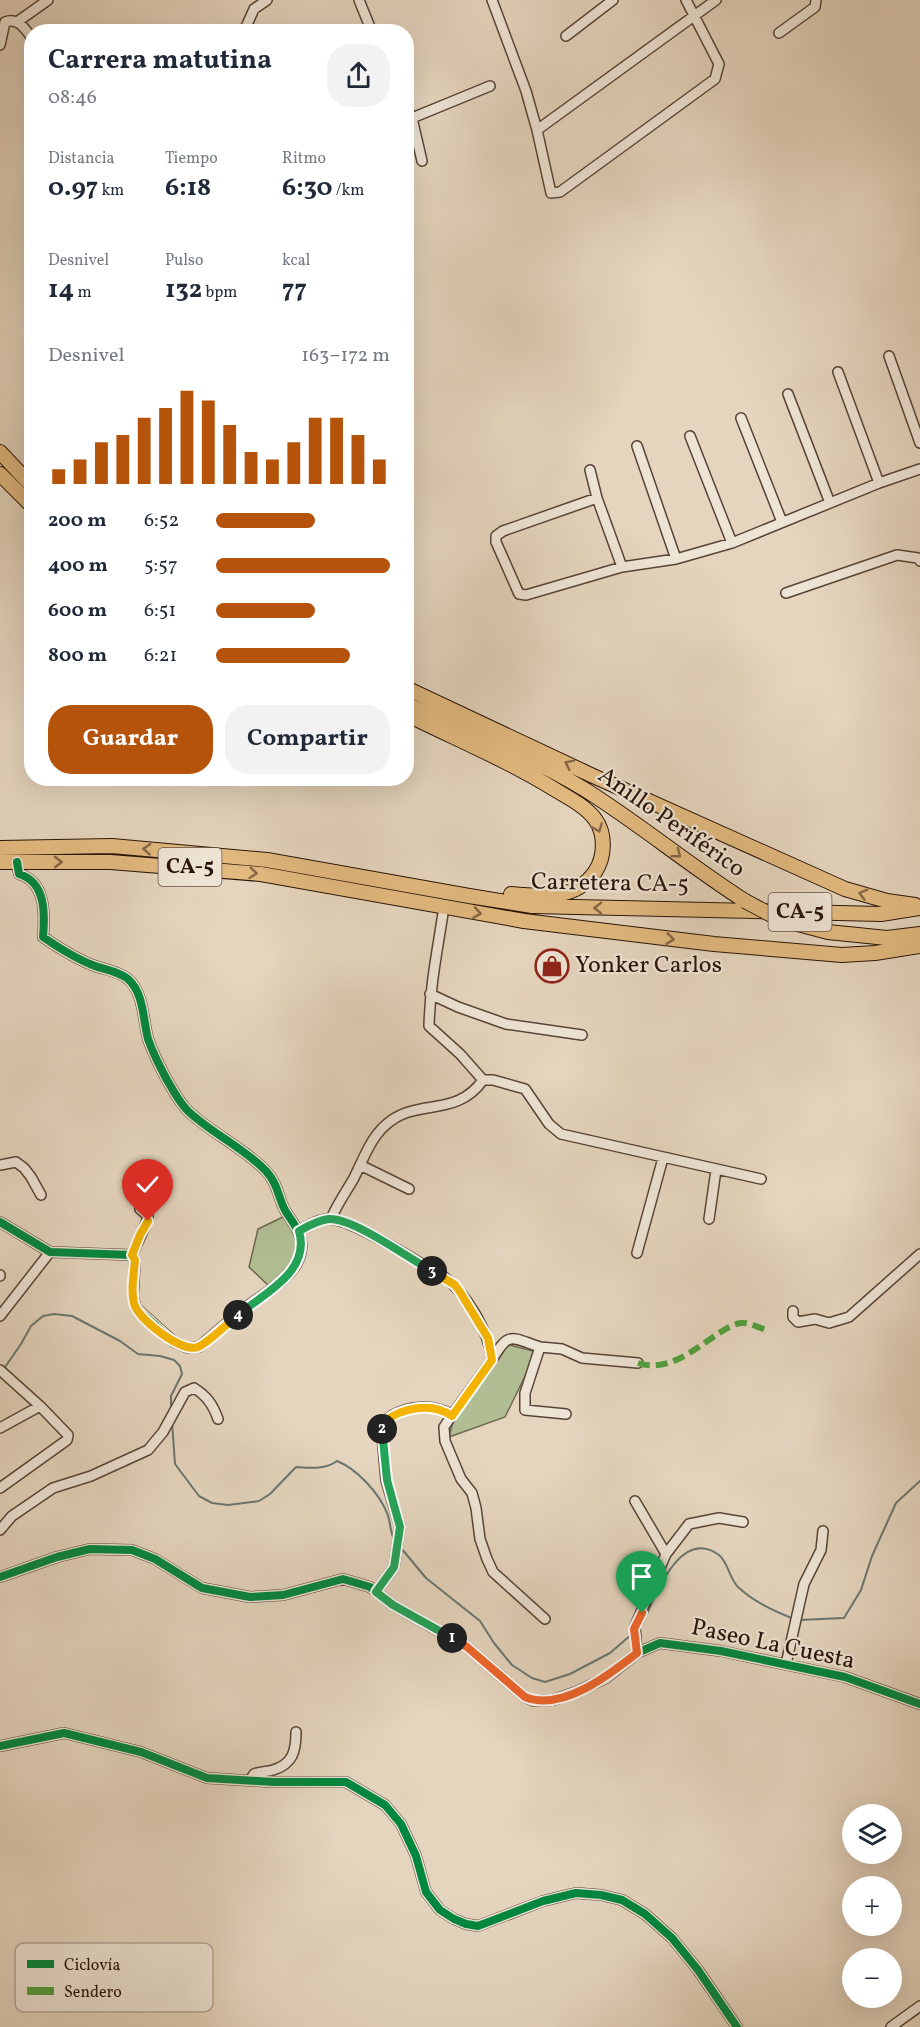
<!DOCTYPE html>
<html lang="es">
<meta charset="utf-8">
<style>
:root{--surface:#fff;--page:#f2f2f3;--text:#1f2937;--muted:#747a83;--accent:#b45309}
body{margin:0;font-family:Vollkorn,serif;background:var(--page);color:var(--text);height:100vh;display:flex;flex-direction:column;font-size:22px;white-space:nowrap}
*{box-sizing:border-box;margin:0}
p{font-size:20px;color:var(--muted)}
.icon{flex:none;width:33px;height:33px;fill:none;stroke:currentColor;stroke-width:2;stroke-linecap:round;stroke-linejoin:round}
.map{position:relative;flex:1;overflow:hidden}
.drawer{position:absolute;left:24px;top:24px;width:390px;height:762px;display:flex;flex-direction:column;background:var(--surface);border-radius:24px;box-shadow:0 6px 24px #0002}
.drawer>*{flex:none}
.controls{position:absolute;left:842px;top:1804px;display:grid;gap:12px}
.controls a{display:grid;place-items:center;width:60px;height:60px;border-radius:50%;background:var(--surface);box-shadow:0 6px 24px #0002;font-size:30px}
.pin{position:absolute;display:grid;place-items:center;width:51px;height:51px;color:#fff;margin:-62px -26px;border-radius:50% 50% 50% 0;rotate:-45deg;box-shadow:0 0 6px #0007}
.pin .icon{rotate:45deg}
.km{position:absolute;width:30px;height:30px;margin:-15px;border-radius:50%;background:#222;color:#fff;font-size:16px;line-height:30px;text-align:center}
.round{display:grid;place-items:center;flex:none;width:63px;height:63px;border-radius:24px;background:var(--page)}
.head{display:flex;align-items:center;justify-content:space-between;height:102px;padding:0 24px}
h1{font-size:27px;font-weight:700;line-height:45px}
.metrics{display:grid;grid-template-columns:repeat(3,1fr);gap:9px;height:102px;padding:6px 24px}
.metrics div{display:grid;align-content:center}
.metrics b{font-size:26px;font-weight:700}
.metrics small{font-size:16px;font-weight:400}
.metrics p{font-size:16px}
.chart{height:168px;padding:12px 24px}
.chart p{display:flex;justify-content:space-between}
.chart svg{width:100%;height:108px;margin-top:6px;stroke:var(--accent);stroke-width:6}
.cta{display:flex;gap:12px;margin-top:auto;padding:12px 24px}
.cta a{flex:1;height:69px;border-radius:24px;background:var(--accent);color:#fff;font-size:24px;font-weight:700;line-height:69px;text-align:center}
.cta a+a{background:var(--page);color:var(--text)}
ul{padding:0 24px;list-style:none;font-size:20px}
li{display:grid;grid-template-columns:96px 72px 1fr;align-items:center;height:45px}
li i{height:15px;border-radius:8px;background:var(--accent)}
.map>svg:first-child{display:block}
</style>
<div class="map">
<svg width="920" height="2027" viewBox="0 0 920 2027">
<rect width="100%" height="100%" fill="#e5d5be"/>
<filter id="stains"><feTurbulence type="fractalNoise" baseFrequency=".00333" numOctaves="4"/><feColorMatrix values="0 0 0 0 .2 0 0 0 0 .09 0 0 0 0 .02 0 0 0 .5 -.17"/></filter>
<radialGradient id="worn" r=".72"><stop offset=".6" stop-color="#630" stop-opacity="0"/><stop offset="1" stop-color="#630" stop-opacity=".3"/></radialGradient>
<!-- green -->
<path fill="#b1be94" stroke="#6d684e" stroke-width="1.5" d="M287,1215L293,1221L301,1254L271,1288L249,1267L258,1229Z
M501,1343L537,1352L505,1417L449,1437L454,1417Z"/>
<g fill="none" stroke-linecap="round" stroke-linejoin="round">
<!-- stream -->
<path stroke="#6a7670" stroke-width="2" d="M3,1370L21,1344L31,1326L43,1316L54,1314L72,1316L120,1341L138,1354L160,1356L174,1360L180,1366L182,1374L171,1396V1411
M172,1422L175,1464L199,1496L212,1503L228,1505L259,1501L270,1494L296,1467C310,1468 325,1470 337,1461C357,1469 379,1493 387,1513C390,1520 390,1529 393,1537
M401,1548L426,1578L480,1621L494,1643L512,1665L532,1678L545,1682L570,1674L610,1653L632,1634
M799,1620L844,1618L861,1590L872,1556L896,1503L920,1481
M638,1628L642,1625C654,1599 679,1526 719,1555C728,1562 729,1578 738,1587C754,1602 774,1611 794,1619"/>
<defs>
<path id="minor" d="M359,0L372,32
M492,0L526,91L537,130L716,0
M17,22L48,0
M240,32L246,27L254,9L267,0
M779,33L815,7L816,0
M566,36L613,0
M0,45L5,22C18,17 25,29 32,38
M406,107L412,118L422,161
M412,118L490,86
M537,130L551,193L560,192L715,79L719,64L686,0
M889,356L920,443
M838,372L879,483
M788,394L830,503
M741,418L782,522
M690,436L732,543
M637,446L676,559
M590,470L597,498L622,567
M597,498L503,531L496,536V542L519,594L526,595L622,567L676,559L732,543L879,483L920,469
M786,593L897,555L918,558L920,561
M444,907C438,947 430,985 429,1026L460,1054L483,1080
M430,994L458,1007L506,1024L582,1035
M483,1080H493L525,1089L549,1124L561,1134L761,1179
M0,1165L16,1162L24,1168L31,1177L41,1195
M360,1165L409,1189
M331,1219C337,1204 346,1192 354,1178C364,1158 372,1133 392,1120C420,1100 458,1116 483,1080
M709,1219L716,1170
M0,1222L50,1252L132,1255L135,1260L133,1297L136,1308L174,1342L188,1348L199,1347C215,1333 231,1319 248,1306C266,1292 296,1277 301,1252C304,1237 296,1227 288,1215C278,1202 280,1186 266,1171C243,1147 209,1132 187,1110C179,1102 173,1090 167,1080C160,1067 153,1053 148,1039C143,1020 144,993 128,979C118,971 106,970 95,966C76,959 59,948 43,937C45,914 46,882 19,874L17,862
M299,1231C308,1226 318,1219 329,1219C353,1219 418,1263 443,1276C466,1293 489,1331 492,1360L452,1415C432,1402 400,1406 383,1423L382,1434L386,1480L400,1527L394,1567L376,1592
M637,1253L663,1158
M132,1255C136,1245 147,1225 148,1216L140,1209
M0,1276V1275
M793,1311V1317L798,1322L815,1319L829,1323L849,1317L920,1254
M0,1316L50,1252
M540,1347L562,1349L582,1358L638,1363
M492,1360C509,1331 510,1337 540,1347L525,1393V1410L566,1414
M0,1370L40,1406L68,1435L67,1440L0,1488
M452,1415L444,1427L445,1441L461,1479L472,1493L476,1508L480,1539L487,1559L493,1572L545,1619
M0,1428L40,1406
M635,1501L666,1554
M0,1530L12,1516L53,1488L91,1476L148,1450L163,1432L185,1392L194,1388C207,1396 213,1405 218,1419
M0,1577L57,1557L90,1549L132,1550L155,1559L202,1588L250,1597L283,1595L343,1579L370,1587L393,1605L467,1647L525,1697L534,1701L553,1700L576,1692L606,1678L637,1653L660,1643L721,1651L845,1677L920,1704
M637,1653L635,1626L666,1554L689,1524L719,1518L743,1522
M786,1664L804,1584L821,1550L823,1531
M0,1746L64,1733L141,1752L207,1778L273,1782H346L385,1805L401,1824L416,1856L426,1892L440,1910L454,1919L466,1924L478,1926L543,1901L576,1893L601,1895L622,1900L645,1914L672,1938L698,1970L737,2027
M250,1780L254,1774C261,1771 267,1772 273,1770C293,1764 296,1751 296,1732
M891,2027L920,2006"/>
<path id="highway" d="M0,452L32,486
M0,474L32,506
M406,688L591,775L845,889L887,901L915,905
M406,704C466,731 528,755 584,789C640,824 690,866 745,901
M406,714C456,739 507,760 554,789C569,798 585,806 595,819C606,834 605,857 595,872C576,900 541,897 511,894
M0,848L112,846L267,860L469,896L532,906L881,914L920,908
M0,862H110L261,874L524,921L714,944L842,955L875,953L920,946
M779,919L828,932L887,938L920,934"/>
</defs>
<!-- minor casing -->
<use href="#minor" stroke="#584436" stroke-width="12"/>
<!-- highway casing -->
<use href="#highway" stroke="#291308" stroke-width="16"/>
<!-- minor -->
<use href="#minor" stroke="#eee4d5" stroke-width="9"/>
<!-- highway -->
<use href="#highway" stroke="#e2ba7f" stroke-width="14"/>
<defs>
<path id="highway-bridge" d="M745,901L779,919"/>
</defs>
<!-- highway-bridge casing -->
<use href="#highway-bridge" stroke="#291308" stroke-width="16" stroke-linecap="butt"/>
<!-- highway-bridge -->
<use href="#highway-bridge" stroke="#e2ba7f" stroke-width="14"/>
<!-- quiet -->
<path stroke="#51a03e" stroke-width="6" stroke-dasharray="12 6" stroke-linecap="butt" d="M638,1363C668,1373 695,1349 719,1333C726,1329 733,1324 741,1323C749,1322 760,1328 768,1331"/>
<defs>
<path id="cycleway" d="M0,1222L50,1252L132,1255L135,1260L133,1297L136,1308L174,1342L188,1348L199,1347C215,1333 231,1319 248,1306C266,1292 296,1277 301,1252C304,1237 296,1227 288,1215C278,1202 280,1186 266,1171C243,1147 209,1132 187,1110C179,1102 173,1090 167,1080C160,1067 153,1053 148,1039C143,1020 144,993 128,979C118,971 106,970 95,966C76,959 59,948 43,937C45,914 46,882 19,874L17,862
M0,1577L57,1557L90,1549L132,1550L155,1559L202,1588L250,1597L283,1595L343,1579L370,1587L393,1605L467,1647L525,1697L534,1701L553,1700L576,1692L606,1678L637,1653L660,1643L721,1651L845,1677L920,1704
M0,1746L64,1733L141,1752L207,1778L273,1782H346L385,1805L401,1824L416,1856L426,1892L440,1910L454,1919L466,1924L478,1926L543,1901L576,1893L601,1895L622,1900L645,1914L672,1938L698,1970L737,2027"/>
</defs>
<!-- cycleway casing -->
<use href="#cycleway" stroke="#eee4d5" stroke-width="11"/>
<!-- cycleway -->
<use href="#cycleway" stroke="#00873e" stroke-width="8"/>
</g>
<!-- one-way arrows -->
<defs><path id="oneway-chevron" d="M-2-3.5L2.5 0L-2 3.5" fill="none" stroke-width="1.6" stroke-linecap="round" stroke-linejoin="round" transform="scale(1.5)"/></defs>
<g stroke="#866644">
<use href="#oneway-chevron" transform="translate(569 764) rotate(-154)"/>
<use href="#oneway-chevron" transform="translate(598 828) rotate(68)"/>
<use href="#oneway-chevron" transform="translate(147 849) rotate(-176)"/>
<use href="#oneway-chevron" transform="translate(677 854) rotate(38)"/>
<use href="#oneway-chevron" transform="translate(58 862)"/>
<use href="#oneway-chevron" transform="translate(253 873) rotate(6)"/>
<use href="#oneway-chevron" transform="translate(863 894) rotate(-165)"/>
<use href="#oneway-chevron" transform="translate(598 908) rotate(-179)"/>
<use href="#oneway-chevron" transform="translate(477 913) rotate(9)"/>
<use href="#oneway-chevron" transform="translate(670 939) rotate(7)"/>
</g>
<g fill="none" stroke-linecap="round" stroke-linejoin="round">
<defs>
<path id="split-1" d="M452,1638L467,1647L525,1697C562,1712 609,1675 637,1653L634,1629L642,1613"/>
<path id="split-2" d="M382,1429L387,1480L400,1527L394,1567L376,1592L393,1605L452,1638"/>
<path id="split-3" d="M382,1429L383,1423C401,1407 432,1402 452,1416L492,1360L488,1338L460,1292L455,1285L432,1271"/>
<path id="split-4" d="M238,1315C264,1293 311,1272 299,1231C308,1226 318,1220 329,1219C354,1218 408,1258 432,1271"/>
<path id="split-5" d="M148,1221L140,1235L132,1255L135,1260C134,1274 130,1293 135,1306C141,1321 182,1353 198,1347C208,1343 229,1322 238,1315"/>
</defs>
<!-- split-1 casing -->
<use href="#split-1" stroke="#fff" stroke-width="12"/>
<!-- split-2 casing -->
<use href="#split-2" stroke="#fff" stroke-width="12"/>
<!-- split-3 casing -->
<use href="#split-3" stroke="#fff" stroke-width="12"/>
<!-- split-4 casing -->
<use href="#split-4" stroke="#fff" stroke-width="12"/>
<!-- split-5 casing -->
<use href="#split-5" stroke="#fff" stroke-width="12"/>
<!-- split-1 -->
<use href="#split-1" stroke="#f0652b" stroke-width="8"/>
<!-- split-2 -->
<use href="#split-2" stroke="#22a559" stroke-width="8"/>
<!-- split-3 -->
<use href="#split-3" stroke="#f5b400" stroke-width="8"/>
<!-- split-4 -->
<use href="#split-4" stroke="#22a559" stroke-width="8"/>
<!-- split-5 -->
<use href="#split-5" stroke="#f5b400" stroke-width="8"/>
</g>
<!-- icons -->
<defs>
<symbol id="shop-ring" viewBox="-11 -11 22 22"><circle r="9.5" fill="#eee4d5" stroke="#8f2418" stroke-width="1.5"/><path d="M-5-2.5h2.3a2.7 3.5 0 0 1 5.4 0H5L5.5 6h-11ZM-1.5-2.5h3a1.5 2.3 0 0 0-3 0Z" fill="#8f2418"/></symbol>
</defs>
<g fill-rule="evenodd">
<use href="#shop-ring" x="533" y="947" width="38" height="38"/>
</g>
<g text-anchor="middle" dominant-baseline="central" stroke-width="4.5" stroke-linejoin="round" paint-order="stroke">
<!-- shield labels -->
<g fill="#eee4d5" stroke="#645246" stroke-width="1.5">
<rect x="158.5" y="848" width="63" height="38" rx="4.5"/>
<rect x="768.5" y="893" width="63" height="38" rx="4.5"/>
</g>
<g font-size="22" font-weight="bold" fill="#291308">
<text x="190" y="867">CA-5</text>
<text x="800" y="912">CA-5</text>
</g>
<!-- street labels -->
<g font-size="24" fill="#291308" stroke="#eee4d5">
<text transform="translate(671 823) rotate(35)">Anillo Periférico</text>
<text transform="translate(610 884) rotate(1)">Carretera CA-5</text>
<text transform="translate(773 1645) rotate(12)">Paseo La Cuesta</text>
</g>
<!-- poi labels -->
<g font-size="24" fill="#291308" stroke="#eee4d5" text-anchor="start">
<text x="575" y="966">Yonker Carlos</text>
</g>
</g>
<!-- legend -->
<rect x="15" y="1943" width="198" height="69" rx="9" fill="#eee4d5" stroke="#b3a598" stroke-width="1.5"/>
<rect x="27" y="1960" width="27" height="8" fill="#00873e"/>
<rect x="27" y="1987" width="27" height="8" fill="#51a03e"/>
<g font-size="16" fill="#291308">
<text x="64" y="1970">Ciclovía</text>
<text x="64" y="1997">Sendero</text>
</g>
<rect width="100%" height="100%" filter="url(#stains)"/>
<rect width="100%" height="100%" fill="url(#worn)"/>
</svg>
<div class="controls">
<a><svg class="icon" aria-label="layers" viewBox="0 0 24 24"><path d="M12 4l9 5-9 5-9-5zM3 14l9 5 9-5"/></svg></a>
<a>+</a>
<a>−</a>
</div>
<div class="pin" style="left:642px;top:1613px;background:#1e9e55"><svg class="icon" aria-label="arrive" viewBox="0 0 24 24"><path d="M6 21V4h12l-3 4 3 4H6"/></svg></div>
<div class="pin" style="left:148px;top:1221px;background:#d93025"><svg class="icon" aria-label="check" viewBox="0 0 24 24"><path d="M5 12l5 5 9-10"/></svg></div>
<b class="km" style="left:452px;top:1638px">1</b>
<b class="km" style="left:382px;top:1429px">2</b>
<b class="km" style="left:432px;top:1271px">3</b>
<b class="km" style="left:238px;top:1315px">4</b>
<section class="drawer">
<div class="head"><div><h1>Carrera matutina</h1><p>08:46</p></div><a class="round"><svg class="icon" aria-label="share" viewBox="0 0 24 24"><path d="M12 15V3M7 8l5-5 5 5M5 13v7h14v-7"/></svg></a></div>
<div class="metrics">
<div><p>Distancia</p><b>0.97<small> km</small></b></div>
<div><p>Tiempo</p><b>6:18</b></div>
<div><p>Ritmo</p><b>6:30<small> /km</small></b></div>
</div>
<div class="metrics">
<div><p>Desnivel</p><b>14<small> m</small></b></div>
<div><p>Pulso</p><b>132<small> bpm</small></b></div>
<div><p>kcal</p><b>77</b></div>
</div>
<div class="chart"><p><span>Desnivel</span>163–172 m</p>
<svg viewBox="0 0 160 44" preserveAspectRatio="none"><path d="M5 44V38M15 44V34M25 44V27M35 44V24M45 44V17M55 44V13M65 44V6M75 44V10M85 44V20M95 44V31M105 44V34M115 44V27M125 44V17M135 44V17M145 44V24M155 44V34"/></svg>
</div>
<ul>
<li><b>200 m</b>6:52<i style="width:57%"></i></li>
<li><b>400 m</b>5:57<i style="width:100%"></i></li>
<li><b>600 m</b>6:51<i style="width:57%"></i></li>
<li><b>800 m</b>6:21<i style="width:77%"></i></li>
</ul>
<div class="cta"><a>Guardar</a><a>Compartir</a></div>
</section>
</div>
